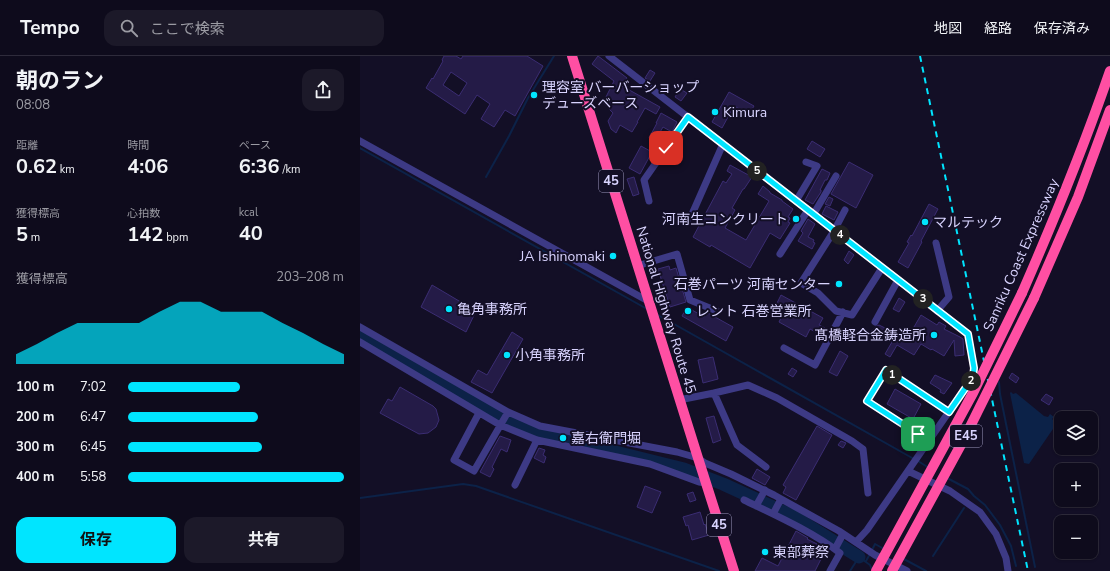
<!DOCTYPE html>
<html lang="ja">
<meta charset="utf-8">
<style>
:root{--surface:#0e0b1c;--page:#1c1929;--text:#f1f3f6;--muted:#9b9ba3;--line:#2e2b3b;--accent:#00e5ff}
body{margin:0;font-family:"Nunito Sans","Noto Sans JP",sans-serif;background:var(--page);color:var(--text);height:100vh;display:flex;flex-direction:column;font-size:15px;white-space:nowrap}
*{box-sizing:border-box;margin:0}
p{font-size:13px;color:var(--muted)}
.icon{flex:none;width:22px;height:22px;fill:none;stroke:currentColor;stroke-width:2;stroke-linecap:round;stroke-linejoin:round}
.map{position:relative;flex:1;overflow:hidden}
.sheet{display:flex;flex-direction:column;background:var(--surface);width:360px}
.sheet>*{flex:none}
.controls{position:absolute;left:694px;top:355px;display:grid;gap:8px}
.controls a{display:grid;place-items:center;width:44px;height:44px;border-radius:8px;background:var(--surface);box-shadow:0 1px 3px #0004,0 0 0 1px var(--line);font-size:20px}
.pin{position:absolute;display:grid;place-items:center;width:34px;height:34px;color:#fff;margin:-17px;border-radius:8px;box-shadow:0 2px 6px #0006}
.km{position:absolute;width:20px;height:20px;margin:-10px;border-radius:50%;background:#222;color:#fff;font-size:11px;line-height:20px;text-align:center}
.round{display:grid;place-items:center;flex:none;width:42px;height:42px;border-radius:12px;background:var(--page)}
.head{display:flex;align-items:center;justify-content:space-between;height:68px;padding:0 16px}
h1{font-size:22px;font-weight:700;line-height:30px}
.metrics{display:grid;grid-template-columns:repeat(3,1fr);gap:6px;height:68px;padding:4px 16px}
.metrics div{display:grid;align-content:center}
.metrics b{font-size:20px;font-weight:700}
.metrics small{font-size:11px;font-weight:400}
.metrics p{font-size:11px}
.chart{height:112px;padding:8px 16px}
.chart p{display:flex;justify-content:space-between}
.chart svg{width:100%;height:72px;margin-top:4px;fill:var(--accent);opacity:.7}
.primary-button{display:flex;gap:8px;margin-top:auto;padding:8px 16px}
.primary-button a{flex:1;height:46px;border-radius:12px;background:var(--accent);color:#111;font-size:16px;font-weight:700;line-height:46px;text-align:center}
.primary-button a+a{background:var(--page);color:var(--text)}
ul{padding:0 16px;list-style:none;font-size:13px}
li{display:grid;grid-template-columns:64px 48px 1fr;align-items:center;height:30px}
li i{height:10px;border-radius:5px;background:var(--accent)}
header{display:flex;align-items:center;gap:24px;box-sizing:border-box;height:56px;padding:0 20px;background:var(--surface);border-bottom:1px solid var(--line)}
header strong{font-size:19px}
nav{display:flex;gap:22px;margin-inline-start:auto;font-size:14px}
.search{width:280px;height:36px;background:var(--page);display:flex;align-items:center;gap:10px;box-sizing:border-box;padding:0 14px;border-radius:12px;color:var(--muted);font-size:15px}
main{display:flex;flex:1;min-height:0}
.map>svg:first-child{display:block}
</style>
<header>
<strong>Tempo</strong>
<div class="search"><svg class="icon" aria-label="search" viewBox="0 0 24 24"><circle cx="10" cy="10" r="6"/><path d="M15 15l6 6"/></svg>ここで検索</div>
<nav><a>地図</a><a>経路</a><a>保存済み</a></nav>
</header>
<main>
<section class="sheet">
<div class="head"><div><h1>朝のラン</h1><p>08:08</p></div><a class="round"><svg class="icon" aria-label="share" viewBox="0 0 24 24"><path d="M12 15V3M7 8l5-5 5 5M5 13v7h14v-7"/></svg></a></div>
<div class="metrics">
<div><p>距離</p><b>0.62<small> km</small></b></div>
<div><p>時間</p><b>4:06</b></div>
<div><p>ペース</p><b>6:36<small> /km</small></b></div>
</div>
<div class="metrics">
<div><p>獲得標高</p><b>5<small> m</small></b></div>
<div><p>心拍数</p><b>142<small> bpm</small></b></div>
<div><p>kcal</p><b>40</b></div>
</div>
<div class="chart"><p><span>獲得標高</span>203–208 m</p>
<svg viewBox="0 0 160 44" preserveAspectRatio="none"><path d="M0 44V38L10 32L20 25L30 19L40 19L50 19L60 19L70 12L80 6L90 6L100 12L110 12L120 12L130 19L140 25L150 32L160 38V44z"/></svg>
</div>
<ul>
<li><b>100 m</b>7:02<i style="width:52%"></i></li>
<li><b>200 m</b>6:47<i style="width:60%"></i></li>
<li><b>300 m</b>6:45<i style="width:62%"></i></li>
<li><b>400 m</b>5:58<i style="width:100%"></i></li>
</ul>
<div class="primary-button"><a>保存</a><a>共有</a></div>
</section>
<div class="map">
<svg width="750" height="515" viewBox="0 0 750 515">
<rect width="100%" height="100%" fill="#130f26"/>
<!-- water -->
<path fill="#0c2248" d="M651,336L653,338L656,337L684,360L688,361L690,358L694,361L692,363L697,367L669,408L664,407L650,337Z"/>
<g fill="none" stroke-linecap="round" stroke-linejoin="round">
<!-- stream -->
<path stroke="#0c2248" stroke-width="2" d="M0,92L287,253
M126,121L149,80L168,42L194,0
M298,259L554,403
M639,326L640,338L675,511
M558,405L569,412
M587,422L608,433L614,440L625,449L640,469L651,490L656,510
M0,442L103,428L116,430L359,515
M512,494L515,488L524,493
M573,500L604,452
M542,502L566,515
M506,505L510,498
M490,515L499,501L510,509L512,514"/>
<!-- river -->
<path stroke="#0c2248" stroke-width="13" d="M0,277L146,363L179,377L324,413L363,428L433,460L499,501"/>
</g>
<!-- building -->
<path fill="#241b47" stroke="#3b2d73" fill-rule="evenodd" d="M84,0H96L101,3L103,0H167L183,10L155,60L145,54L134,71L121,63L130,48L117,39L105,58L66,32L72,22L73,23L83,5L82,4ZM91,16L107,27L99,40L83,29Z
M238,0L267,22L262,30L300,51L296,58L285,52L277,66H278L272,76L260,69L256,77L251,73L248,65L253,57L243,47L254,25L232,8Z
M290,14L295,17L290,25L285,22Z
M320,33L327,37L321,45L315,41Z
M369,36L394,50L389,58L374,50L362,72L352,66Z
M301,57L317,66L312,76L303,71L295,85L289,82L297,67H296Z
M452,85L465,93L460,101L447,93Z
M281,90L292,96L280,118L269,112Z
M489,106L513,119L496,152L471,138Z
M370,109L392,121L384,133H383L372,152L375,154L365,172L386,184L409,145L398,138L403,130L410,136V137L422,144V145L433,153L428,161L430,162L428,166L430,167L420,183L410,177L390,212L351,189L350,191L333,181L363,125L366,127L372,118L367,115Z
M462,113L470,117L467,124H465L460,134H461V136L453,148L445,144Z
M274,121L279,138L273,140L267,123Z
M469,141L473,143L470,150L465,148Z
M569,148L578,153L561,185L562,186L548,212L538,206L549,187L547,186L551,179L552,180Z
M466,150L478,156L474,164L462,158Z
M448,163L455,168L448,181L454,184L453,186L455,187L452,193L438,185L443,177L441,175Z
M489,195L494,199L488,208L484,204Z
M309,210L310,214L316,212L326,246L310,251L298,213Z
M72,229L116,255L106,276L61,251Z
M421,239L463,262L459,269L465,272L461,279L450,273L446,281L419,266L425,254L416,249Z
M539,242L545,246L539,256L533,253Z
M327,251L344,261L346,256L373,271L366,285L322,260Z
M561,259L577,269L579,266L586,270L584,273L600,281L603,283L604,299L595,300L594,284L584,300L572,293L571,294L561,288L554,299L537,289L530,301L525,298L532,286L518,278L515,283L508,279L512,274H513L515,271L519,269L547,283Z
M152,276L163,283L132,337L111,326L118,314L127,319Z
M480,295L488,300L477,320L469,316Z
M353,301L358,323L343,327L338,304Z
M432,312L437,315L433,321L428,318Z
M652,317L659,322L656,327L649,322Z
M575,319L592,327L584,338L580,336L581,334L570,327Z
M40,331L73,350L76,353L79,364L76,371L68,377L59,378L20,357L28,343L32,345Z
M535,333L561,348L553,363L527,348Z
M686,338L693,342L689,349L681,344Z
M354,360L361,384L353,387L346,362Z
M457,370L472,379L436,444L423,437L426,431L423,429Z
M140,380L151,384L147,396L141,393L132,411L134,413L130,421L120,416Z
M481,385L486,387L483,392L478,389Z
M179,392L185,394L183,399L186,401L184,407L174,402Z
M397,413L410,421L405,429L392,422Z
M285,430L301,436L292,457L277,451Z
M333,436L336,444L330,446L327,438Z
M340,456L344,469L345,468L349,479L332,484L328,469L326,470L323,461Z
M436,475L448,482L447,483L457,488L456,491L465,495L455,515H395L402,502L418,510Z"/>
<g fill="none" stroke-linecap="round" stroke-linejoin="round">
<!-- minor -->
<path stroke="#3d3a85" stroke-width="7" d="M249,0L608,278L614,312L613,321L507,474L496,486
M0,85L288,245
M289,145L284,124L328,61
M436,145L457,110L446,106
M485,154L474,175L441,227L458,237L476,255L492,259L522,212
M453,159L476,120
M329,165L363,88
M576,187L589,241L577,255
M420,198L448,154
M277,210L317,198L330,244L357,255
M515,266L538,224
M0,271L148,356L180,370L317,396L338,402L345,407L371,418L414,439L479,475L515,499L547,515
M0,286L140,369L177,384L290,408L339,426L346,427
M424,292L455,309L483,256
M354,337L388,329L417,342L492,385L503,393L508,437
M319,344L354,337L377,389L406,411
M119,357L94,404L114,415L148,356
M558,378L507,345L526,314L589,356
M548,415L590,435L620,456L636,478L646,502L648,515
M155,429L177,384
M384,444C415,459 453,476 480,497L470,515
M396,450L405,434
M413,458L421,443
M475,493L483,478"/>
<!-- highway -->
<path stroke="#ff4fa3" stroke-width="10" d="M212,0L338,402L374,515
M662,237C694,164 724,90 750,15
M674,242L718,141L750,54"/>
<!-- rail -->
<path stroke="#00e5ff" stroke-width="2" stroke-dasharray="6 5" stroke-linecap="butt" d="M560,0L668,515"/>
<!-- highway-bridge -->
<path stroke="#ff4fa3" stroke-width="10" d="M516,515L613,337L662,237
M532,515L603,385L674,242"/>
</g>
<g fill="none" stroke-linecap="round" stroke-linejoin="round">
<defs>
<path id="route" d="M306,92L328,61L608,278L614,312L613,321L589,356L526,314L507,345L558,378"/>
</defs>
<!-- route casing -->
<use href="#route" stroke="#fff" stroke-width="8"/>
<!-- route -->
<use href="#route" stroke="#00e5ff" stroke-width="5"/>
</g>
<!-- markers -->
<g fill="#00e5ff" stroke="#130f26" stroke-width="1.5">
<circle cx="174" cy="39" r="4"/>
<circle cx="355" cy="56" r="4"/>
<circle cx="436" cy="163" r="4"/>
<circle cx="565" cy="166" r="4"/>
<circle cx="253" cy="200" r="4"/>
<circle cx="479" cy="228" r="4"/>
<circle cx="89" cy="253" r="4"/>
<circle cx="328" cy="255" r="4"/>
<circle cx="574" cy="279" r="4"/>
<circle cx="147" cy="299" r="4"/>
<circle cx="203" cy="382" r="4"/>
<circle cx="405" cy="496" r="4"/>
</g>
<g text-anchor="middle" dominant-baseline="central" stroke-width="4" stroke-linejoin="round" paint-order="stroke">
<!-- shield labels -->
<g fill="#130f26" stroke="#9e99be" stroke-width="1">
<rect x="239" y="114" width="24" height="22" rx="3"/>
<rect x="590" y="369" width="32" height="22" rx="3"/>
<rect x="347" y="458" width="24" height="22" rx="3"/>
</g>
<g font-size="13" font-weight="bold" fill="#d9d4ff">
<text x="251" y="125">45</text>
<text x="606" y="380">E45</text>
<text x="359" y="469">45</text>
</g>
<!-- poi labels -->
<g font-size="14" fill="#d9d4ff" stroke="#130f26" text-anchor="start">
<text x="182" y="31">理容室 バーバーショップ<tspan x="182" dy="16">デューズベース</tspan></text>
<text x="363" y="56">Kimura</text>
<text x="428" y="163" text-anchor="end">河南生コンクリート</text>
<text x="573" y="166">マルテック</text>
<text x="245" y="200" text-anchor="end">JA Ishinomaki</text>
<text x="471" y="228" text-anchor="end">石巻パーツ 河南センター</text>
<text x="97" y="253">亀角事務所</text>
<text x="336" y="255">レント 石巻営業所</text>
<text x="566" y="279" text-anchor="end">髙橋軽合金鋳造所</text>
<text x="155" y="299">小角事務所</text>
<text x="211" y="382">嘉右衛門堀</text>
<text x="413" y="496">東部葬祭</text>
</g>
<!-- street labels -->
<g font-size="14" fill="#d9d4ff" stroke="#130f26">
<text transform="translate(661 199) rotate(-66)">Sanriku Coast Expressway</text>
<text transform="translate(306 254) rotate(73)">National Highway Route 45</text>
</g>
</g>
</svg>
<div class="controls">
<a><svg class="icon" aria-label="layers" viewBox="0 0 24 24"><path d="M12 4l9 5-9 5-9-5zM3 14l9 5 9-5"/></svg></a>
<a>+</a>
<a>−</a>
</div>
<div class="pin" style="left:558px;top:378px;background:#1e9e55"><svg class="icon" aria-label="arrive" viewBox="0 0 24 24"><path d="M6 21V4h12l-3 4 3 4H6"/></svg></div>
<div class="pin" style="left:306px;top:92px;background:#d93025"><svg class="icon" aria-label="check" viewBox="0 0 24 24"><path d="M5 12l5 5 9-10"/></svg></div>
<b class="km" style="left:532px;top:319px">1</b>
<b class="km" style="left:611px;top:325px">2</b>
<b class="km" style="left:563px;top:243px">3</b>
<b class="km" style="left:480px;top:179px">4</b>
<b class="km" style="left:397px;top:115px">5</b>
</div>
</main>
